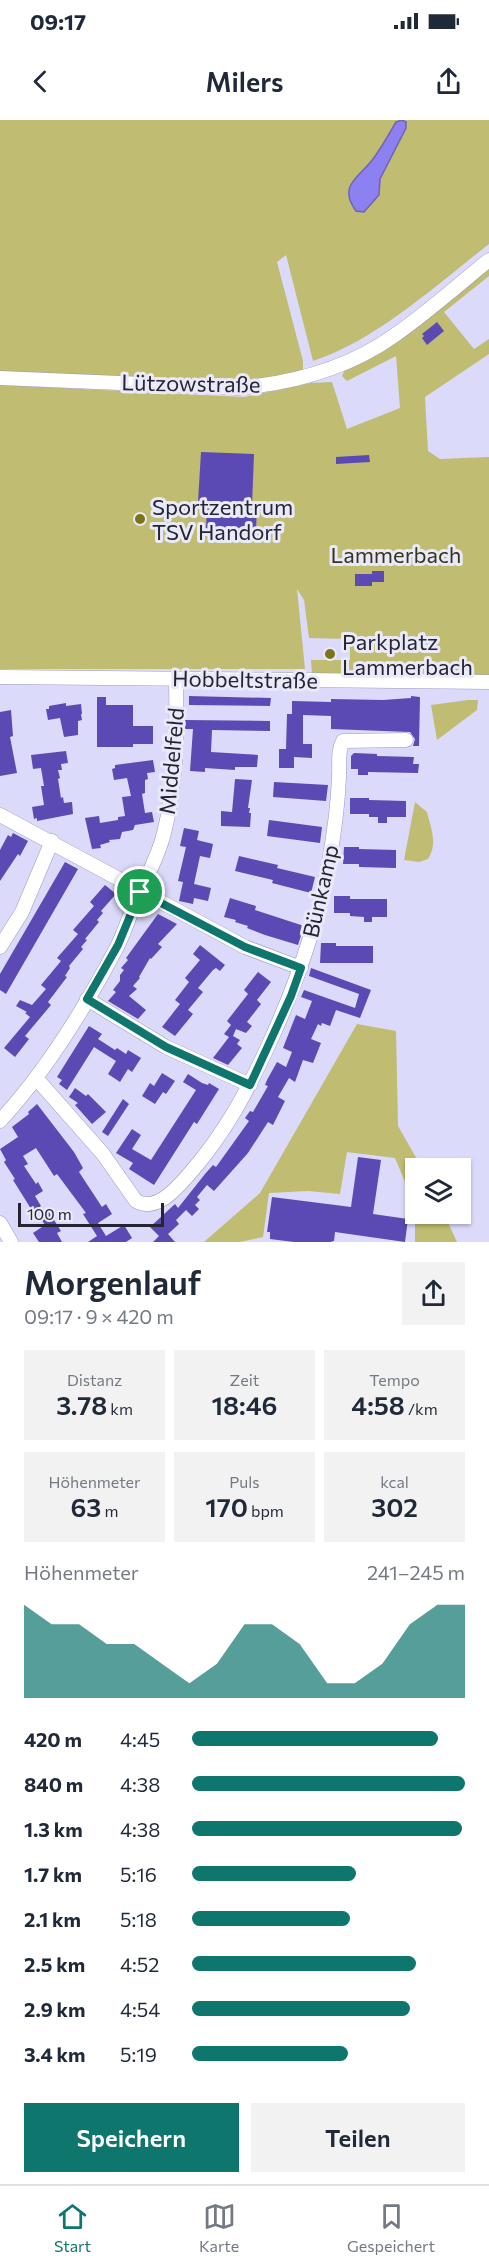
<!DOCTYPE html>
<html lang="de">
<meta charset="utf-8">
<style>
:root{--surface:#fff;--page:#f2f2f3;--text:#1f2937;--muted:#747a83;--line:#e0e1e3;--accent:#0f766e}
body{margin:0;font-family:Commissioner,sans-serif;background:var(--page);color:var(--text);height:100vh;display:flex;flex-direction:column;font-size:22px;white-space:nowrap}
*{box-sizing:border-box;margin:0}
p{font-size:20px;color:var(--muted)}
.icon{flex:none;width:33px;height:33px;fill:none;stroke:currentColor;stroke-width:2;stroke-linecap:round;stroke-linejoin:round}
.map{position:relative;height:1122px;overflow:hidden}
.drawer{display:flex;flex-direction:column;background:var(--surface);flex:1}
.drawer>*{flex:none}
.fabs{position:absolute;left:405px;top:1038px;display:grid;gap:12px}
.fabs a{display:grid;place-items:center;width:66px;height:66px;border-radius:0px;background:var(--surface);box-shadow:0 2px 4px #0004;font-size:30px}
.scale{position:absolute;left:18px;bottom:15px;width:146px;box-sizing:border-box;padding-left:6px;border:3px solid #242432;border-top:0;font-size:16px;line-height:21px;white-space:nowrap;color:#242432;-webkit-text-stroke:4px #e9e9f9;paint-order:stroke}
.pin{position:absolute;display:grid;place-items:center;width:51px;height:51px;color:#fff;margin:-26px;border:3px solid #fff;border-radius:50%;box-shadow:0 2px 6px #0007}
.round{display:grid;place-items:center;flex:none;width:63px;height:63px;border-radius:0px;background:var(--page)}
.summary{display:flex;align-items:center;justify-content:space-between;height:102px;padding:0 24px}
h1{font-size:33px;font-weight:600;line-height:45px}
.stats{display:grid;grid-template-columns:repeat(3,1fr);gap:9px;height:102px;padding:6px 24px}
.stats div{display:grid;align-content:center;border-radius:0px;background:var(--page);text-align:center}
.stats b{font-size:26px;font-weight:600}
.stats small{font-size:16px;font-weight:400}
.stats p{font-size:16px}
.chart{height:168px;padding:12px 24px}
.chart p{display:flex;justify-content:space-between}
.chart svg{width:100%;height:108px;margin-top:6px;fill:var(--accent);opacity:.7}
.action{display:flex;gap:12px;margin-top:auto;padding:12px 24px}
.action a{flex:1;height:69px;border-radius:0px;background:var(--accent);color:#fff;font-size:24px;font-weight:600;line-height:69px;text-align:center}
.action a+a{background:var(--page);color:var(--text)}
ul{padding:0 24px;list-style:none;font-size:20px}
li{display:grid;grid-template-columns:96px 72px 1fr;align-items:center;height:45px}
li i{height:15px;border-radius:8px;background:var(--accent)}
.status{display:flex;justify-content:space-between;align-items:center;height:42px;padding:0 30px;background:var(--surface);direction:ltr}
.status svg{height:16px;fill:currentColor}
header{display:flex;justify-content:space-between;align-items:center;height:78px;padding:0 24px;background:var(--surface);font-size:27px;font-weight:600}
.dock{display:flex;justify-content:space-around;align-items:center;height:84px;border-top:2px solid var(--line);background:var(--surface);font-size:16px;color:var(--muted)}
.dock a{display:grid;justify-items:center;gap:3px}
.dock .on{color:var(--accent)}
.map>svg:first-child{display:block}
</style>
<div class="status"><b>09:17</b><svg viewBox="0 0 49 12"><path d="M0 12V9h3v3zM5 12V6h3v6zM10 12V3h3v9zM15 12V0h3v12zM26 1h20v11H26zM47 4h2v5h-2z"/></svg></div>
<header><svg class="icon" aria-label="back" viewBox="0 0 24 24"><path d="M15 5l-7 7 7 7"/></svg>Milers<svg class="icon" aria-label="share" viewBox="0 0 24 24"><path d="M12 15V3M7 8l5-5 5 5M5 13v7h14v-7"/></svg></header>
<div class="map">
<svg width="489" height="1122" viewBox="0 0 489 1122">
<rect width="100%" height="100%" fill="#dbdafa"/>
<!-- green -->
<path fill="#c0bc71" d="M0,0H489V124C436,165 377,220 313,241L286,135L277,142L303,241V251L266,260L238,263L0,252Z
M489,149V156L444,192L474,229L489,219V234L425,277L428,331L440,339L489,337V556L312,555L311,540H350V519L309,518L304,480L297,469L305,549H0V265L244,277L311,263L332,262L347,309L400,288L396,236L347,261L342,256L346,248Z
M468,580H478L477,590L437,620L431,585Z
M415,682L427,692C431,708 438,724 428,739L419,742L404,740Z
M357,904L396,911L398,1006L422,1048H416V1094H444L457,1122H415V1086L395,1038L347,1032L340,1074L308,1071L269,1073L263,1117L240,1122H204L260,1073Z"/>
<!-- water -->
<path fill="#8d80f0" stroke="#6e64b7" stroke-width="1.5" d="M402,0L406,2V8L380,59L379,75L364,92L356,91C337,65 360,57 373,39C382,27 389,14 396,2Z"/>
<!-- building -->
<path fill="#5b49b4" d="M437,202L444,211L427,225L422,218L424,216L422,214Z
M201,332L254,334L252,386H257L256,411L206,409L207,383L198,382Z
M369,335L370,342L336,344V337Z
M372,451H384V462H372V466H355V454H372Z
M189,576L271,578L270,586L189,585Z
M411,576L420,577L419,626H413L415,619L410,612L331,609V596L303,595V624H312V638L294,637V648H279V629H286L287,594H292V581L331,582V579L383,580L411,578Z
M97,577H106V585H133V606H153V624H133V627H97Z
M66,583V586L81,584L82,594H81L82,600L78,601V615L64,617L60,598L48,600L46,589H49V586Z
M11,590L13,616L10,617L17,653L0,656V592Z
M185,600L270,601V611L212,610L211,632L258,635L257,647H235V650L205,648V652L190,651L193,609H185Z
M66,631L68,643L61,644L62,650H58L60,658L58,659L61,678L63,677L64,683L72,682L73,694L37,701V698L34,699L32,687L44,685L41,666H44L41,648L33,649L31,635Z
M354,633L377,634V636L414,637L413,644H419L418,653L368,652V655H358V649H351V636Z
M153,640L155,652L147,653L148,659L145,660V673L142,674L145,693L152,692L154,702L135,705L133,710L122,712L120,719L109,720L110,722L100,725L101,728L92,729L85,698L99,696L100,703L118,700V697L125,696L122,677L131,676L127,658L114,660L112,649L115,648V645Z
M235,659L252,660L248,688H250L249,693H251L250,707L221,706V691L232,692Z
M274,662L328,665L326,681L273,677Z
M350,678H369V680L406,681V697H387V703H378V697H369V694H350Z
M269,700L322,707L320,723L267,716Z
M184,708L199,711L197,720L213,724L210,738L200,736L194,764L211,768L208,781L194,778L193,784L179,781L183,762L178,761L186,727L180,726Z
M13,713L28,721L20,736L18,734L0,761V730L8,715L11,717Z
M344,727H359V729L396,730V748L359,747V744H343Z
M239,736L278,745L277,748L315,757L311,773L272,763L273,760L235,751Z
M65,742L78,749L6,874L0,870V854Z
M105,765L116,774L101,791L103,793L97,800L99,802L85,819L87,820L81,827L83,829L69,846L70,848L65,856L67,857L48,882L51,885L25,916L29,919L15,937L4,928L30,897L25,893L27,892L16,886L20,880L32,885L46,869L41,865L61,841L57,838L78,814L73,810L94,786L90,782Z
M334,776H350V779H387V797H372V802H364V797L350,796V793H334Z
M230,778L256,786L255,790L304,806L298,825L265,815L247,808L248,806L235,802L236,800L224,797Z
M158,794L177,804L158,824L162,827L151,839L150,838L139,857L140,858L133,866L137,869L129,876L146,890L138,899L108,881L116,872L113,870L120,861V855L124,850L121,848L128,840L126,838Z
M321,823H336V826H373V843H320Z
M200,825L225,845L220,851L216,848L213,850L198,868L203,872L188,890L193,894L175,916L162,907L180,884L175,880L189,862L185,858L200,840L193,834Z
M311,848L371,870L360,898L336,890L330,906L322,903L321,906L318,904L311,919L321,923L313,943L303,940L295,962L289,958L278,977L285,981L273,1005L268,1002L248,1033L214,1071L207,1065L197,1077L200,1080L195,1085L199,1089L192,1096L186,1090L176,1100L179,1104L168,1114L175,1122H153L159,1116L150,1107L175,1084L178,1088L205,1054L213,1045L216,1047L249,1001L245,998L250,991L253,992L268,966L265,965L267,960L277,942L286,947L292,932L283,928L292,905L296,895L305,899L312,881L301,877L304,870L355,888L359,874L309,856Z
M258,852L271,862L257,880L261,884L247,902L252,906L246,913L236,909L233,916L240,920L237,924L242,928L228,945L213,938L229,917L224,914L231,905L227,901L248,874L244,870Z
M89,906L102,914L98,919L115,930L117,928L126,934L128,930L141,938L132,952L128,949L120,962L108,954L116,941L94,927L67,970L59,964L62,960L57,957Z
M162,953L175,961L166,974L163,972L155,984L142,976L150,963L154,966Z
M188,954L202,963L208,965L209,963L219,969L197,1004L194,1002L154,1065L129,1049L133,1043L116,1033L132,1009L141,1015L132,1029L151,1040L196,970L183,962Z
M75,968L86,976L88,974L106,992L92,1004L75,985L78,983L69,977Z
M123,979L129,984L108,1016L102,1012Z
M37,984L74,1032L83,1048L79,1052L102,1087L106,1084L112,1094L98,1103L106,1116L124,1105L132,1118L126,1122H88L97,1116L83,1094L86,1093L57,1054L54,1056L36,1028L23,1036L28,1044L24,1046L36,1064L38,1062L43,1071L35,1076L41,1086L33,1092L13,1060L15,1059L4,1042L6,1040L0,1029L18,1017L12,1007L29,994L28,992Z
M358,1037L381,1040L373,1094L408,1099L405,1122L335,1112L334,1121L330,1122H294L270,1119V1112H267L272,1077L351,1087Z
M49,1092L61,1111L57,1113L62,1122H39L33,1113L45,1105L40,1097Z"/>
<g fill="none" stroke-linecap="round" stroke-linejoin="round">
<defs>
<path id="minor" d="M0,258L239,268C295,263 349,248 395,215C428,192 458,165 489,140
M0,557L489,562
M0,695L245,827L301,848
M0,827L22,792L52,721
M87,879L166,927L250,965
M36,958L103,1034L136,1081C157,1093 178,1067 191,1052C225,1013 248,970 269,924C296,865 317,806 329,742C334,714 338,685 339,656C340,644 337,632 343,621L406,620
M0,1001C47,950 85,888 117,827C126,809 131,790 140,772C149,752 159,734 164,713C177,662 177,611 176,558
M0,1103L11,1122"/>
</defs>
<!-- minor casing -->
<use href="#minor" stroke="#9b9abe" stroke-width="15"/>
<!-- minor -->
<use href="#minor" stroke="#fff" stroke-width="14"/>
</g>
<g fill="none" stroke-linecap="round" stroke-linejoin="round">
<defs>
<path id="route" d="M140,772L245,827L301,848L291,876L250,965L166,927L87,879L118,825Z"/>
</defs>
<!-- route casing -->
<use href="#route" stroke="#fff" stroke-width="12"/>
<!-- route -->
<use href="#route" stroke="#0f766e" stroke-width="8"/>
</g>
<!-- markers -->
<g fill="#7a7519" stroke="#e9e9f9" stroke-width="2">
<circle cx="140" cy="399" r="6"/>
<circle cx="330" cy="534" r="6"/>
</g>
<g text-anchor="middle" dominant-baseline="central" stroke-width="6" stroke-linejoin="round" paint-order="stroke">
<!-- street labels -->
<g font-size="22" fill="#242432" stroke="#e9e9f9">
<text transform="translate(191 263) rotate(1)">Lützowstraße</text>
<text transform="translate(245 559) rotate(1)">Hobbeltstraße</text>
<text transform="translate(171 641) rotate(-85)">Middelfeld</text>
<text transform="translate(320 771) rotate(-77)">Bünkamp</text>
</g>
<!-- poi labels -->
<g font-size="22" fill="#242432" stroke="#e9e9f9" text-anchor="start">
<text x="152" y="386">Sportzentrum<tspan x="152" dy="25">TSV Handorf</tspan></text>
<text x="342" y="521">Parkplatz<tspan x="342" dy="25">Lammerbach</tspan></text>
</g>
<!-- park labels -->
<g font-size="22" fill="#35341c" stroke="#e9e9f9">
<text x="396" y="434">Lammerbach</text>
</g>
</g>
</svg>
<div class="fabs">
<a><svg class="icon" aria-label="layers" viewBox="0 0 24 24"><path d="M12 4l9 5-9 5-9-5zM3 14l9 5 9-5"/></svg></a>
</div>
<div class="scale">100 m</div>
<div class="pin" style="left:140px;top:772px;background:#1e9e55"><svg class="icon" aria-label="arrive" viewBox="0 0 24 24"><path d="M6 21V4h12l-3 4 3 4H6"/></svg></div>
</div>
<section class="drawer">
<div class="summary"><div><h1>Morgenlauf</h1><p>09:17 · 9 × 420 m</p></div><a class="round"><svg class="icon" aria-label="share" viewBox="0 0 24 24"><path d="M12 15V3M7 8l5-5 5 5M5 13v7h14v-7"/></svg></a></div>
<div class="stats">
<div><p>Distanz</p><b>3.78<small> km</small></b></div>
<div><p>Zeit</p><b>18:46</b></div>
<div><p>Tempo</p><b>4:58<small> /km</small></b></div>
</div>
<div class="stats">
<div><p>Höhenmeter</p><b>63<small> m</small></b></div>
<div><p>Puls</p><b>170<small> bpm</small></b></div>
<div><p>kcal</p><b>302</b></div>
</div>
<div class="chart"><p><span>Höhenmeter</span>241–245 m</p>
<svg viewBox="0 0 160 44" preserveAspectRatio="none"><path d="M0 44V6L10 14L20 14L30 22L40 22L50 30L60 38L70 30L80 14L90 14L100 22L110 38L120 38L130 30L140 14L150 6L160 6V44z"/></svg>
</div>
<ul>
<li><b>420 m</b>4:45<i style="width:90%"></i></li>
<li><b>840 m</b>4:38<i style="width:100%"></i></li>
<li><b>1.3 km</b>4:38<i style="width:99%"></i></li>
<li><b>1.7 km</b>5:16<i style="width:60%"></i></li>
<li><b>2.1 km</b>5:18<i style="width:58%"></i></li>
<li><b>2.5 km</b>4:52<i style="width:82%"></i></li>
<li><b>2.9 km</b>4:54<i style="width:80%"></i></li>
<li><b>3.4 km</b>5:19<i style="width:57%"></i></li>
</ul>
<div class="action"><a>Speichern</a><a>Teilen</a></div>
</section>
<nav class="dock">
<a class="on"><svg class="icon" aria-label="home" viewBox="0 0 24 24"><path d="M3 11l9-7 9 7M6 9v11h12V9"/></svg>Start</a>
<a><svg class="icon" aria-label="map" viewBox="0 0 24 24"><path d="M3 6l6-2 6 2 6-2v14l-6 2-6-2-6 2zM9 4v14M15 6v14"/></svg>Karte</a>
<a><svg class="icon" aria-label="saved" viewBox="0 0 24 24"><path d="M7 4h10v16l-5-4-5 4z"/></svg>Gespeichert</a>
</nav>
